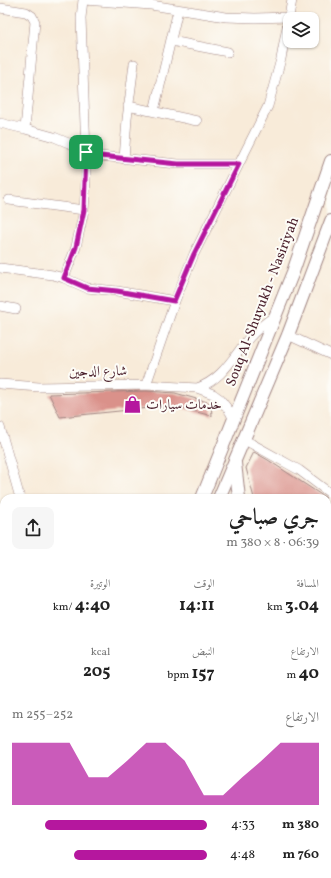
<!DOCTYPE html>
<html lang="ar">
<meta charset="utf-8">
<style>
:root{--surface:#fff;--page:#f6f6f6;--text:#222;--muted:#767676;--accent:#b5179e}
body{margin:0;font-family:Vollkorn,Amiri,serif;background:var(--page);color:var(--text);direction:rtl;height:100vh;display:flex;flex-direction:column;font-size:15px;white-space:nowrap}
*{box-sizing:border-box;margin:0}
p{font-size:13px;color:var(--muted)}
.icon{flex:none;width:22px;height:22px;fill:none;stroke:currentColor;stroke-width:2;stroke-linecap:round;stroke-linejoin:round}
.map{position:relative;flex:1;overflow:hidden;direction:ltr}
.sheet{position:absolute;left:0px;top:494px;width:331px;height:384px;display:flex;flex-direction:column;background:var(--surface);border-radius:12px 12px 0 0;box-shadow:0 1px 3px #0004;direction:rtl}
.sheet>*{flex:none}
.buttons{position:absolute;left:283px;top:12px;display:grid;gap:8px}
.buttons a{display:grid;place-items:center;width:36px;height:36px;border-radius:8px;background:var(--surface);box-shadow:0 1px 3px #0004;font-size:20px}
.pin{position:absolute;display:grid;place-items:center;width:34px;height:34px;color:#fff;margin:-17px;border-radius:8px;box-shadow:0 2px 6px #0006}
.round{display:grid;place-items:center;flex:none;width:42px;height:42px;border-radius:8px;background:var(--page)}
.head{display:flex;align-items:center;justify-content:space-between;height:68px;padding:0 12px}
h1{font-size:22px;font-weight:700;line-height:30px}
.metrics{display:grid;grid-template-columns:repeat(3,1fr);gap:6px;height:68px;padding:4px 12px}
.metrics div{display:grid;align-content:center}
.metrics b{font-size:17px;font-weight:700}
.metrics small{font-size:11px;font-weight:400}
.metrics p{font-size:11px}
.chart{height:112px;padding:8px 12px}
.chart p{display:flex;justify-content:space-between}
.chart svg{width:100%;height:72px;margin-top:4px;fill:var(--accent);opacity:.7}
ul{padding:0 12px;list-style:none;font-size:13px}
li{display:grid;grid-template-columns:64px 48px 1fr;align-items:center;height:30px}
li i{height:10px;border-radius:5px;background:var(--accent)}
.map>svg:first-child{display:block}
</style>
<div class="map">
<svg width="331" height="878" viewBox="0 0 331 878">
<rect width="100%" height="100%" fill="#fdfcf7"/>
<filter id="ink" filterUnits="userSpaceOnUse"><feTurbulence type="fractalNoise" baseFrequency=".025" numOctaves="2"/><feDisplacementMap in="SourceGraphic" scale="8" xChannelSelector="R" yChannelSelector="G"/><feConvolveMatrix kernelMatrix="1 2 1 2 8 2 1 2 1" color-interpolation-filters="sRGB"/></filter>
<filter id="wash" filterUnits="userSpaceOnUse"><feTurbulence type="fractalNoise" baseFrequency=".012" numOctaves="4" result="noise"/><feDisplacementMap in="SourceGraphic" scale="16" xChannelSelector="R" yChannelSelector="G"/><feGaussianBlur stdDeviation="0.9" result="paint"/><feColorMatrix in="noise" values="0 0 0 0 0 0 0 0 0 0 0 0 0 0 0 0 0 1.4 0 .05"/><feComposite in="paint" operator="in"/></filter>
<g filter="url(#wash)">
<rect width="100%" height="100%" fill="#f8ebd9"/>
<g id="blocks">
<!-- building -->
<path fill="#da918a" d="M146,391L175,393L211,403L212,416L178,407L149,408L60,417L49,394Z
M254,452L268,460L326,498H254L246,468Z"/>
</g>
</g>
<g filter="url(#ink)">
<use href="#blocks" fill-opacity="0" stroke="#a18582" stroke-width="1"/>
<g fill="none" stroke-linecap="round" stroke-linejoin="round">
<defs>
<path id="minor" d="M84,0L151,5L226,17L255,18L289,17
M0,8L26,12L32,16L35,22L25,129
M171,41L228,52
M128,106L197,121
M154,111L178,10
M0,123L25,129L54,137L100,156L178,164H239
M124,159L127,119L134,64
M9,200L84,210
M0,268L53,275L64,278L87,288L117,291L175,301
M64,278L76,247L84,210L86,181V152L81,18L83,0
M0,306L16,309
M288,335L331,355
M0,384L39,387L146,385L197,388L213,394L220,399L230,412L234,420
M146,385L175,301L194,254L268,106L281,59L292,0
M197,388C222,380 233,357 249,338C257,329 266,322 275,316
M0,427L20,498
M243,439L299,470L331,494
M0,516L4,515
M0,595L4,594
M327,722L331,719
M0,795L4,797
M0,836L4,825
M327,869L331,876
M0,870L4,872
M11,874L23,878
M263,874L269,878
M172,878L173,874
M295,878L298,874"/>
<path id="major" d="M235,463L239,498
M202,498L293,272L331,161
M219,498L288,335L331,221
M327,736L331,743
M44,878L46,874
M62,878L64,874"/>
</defs>
<!-- minor casing -->
<use href="#minor" stroke="#a18582" stroke-width="10"/>
<!-- major casing -->
<use href="#major" stroke="#a18582" stroke-width="14"/>
<!-- minor -->
<use href="#minor" stroke="#fff" stroke-width="9"/>
<!-- major -->
<use href="#major" stroke="#fff" stroke-width="12"/>
</g>
</g>
<g fill="none" stroke-linecap="round" stroke-linejoin="round" filter="url(#ink)">
<defs>
<path id="route" d="M86,152L100,156L178,164H239L194,254L174,301L117,291L87,288L64,278L76,247L84,210Z"/>
</defs>
<!-- route casing -->
<use href="#route" stroke="#fff" stroke-width="8"/>
<!-- route -->
<use href="#route" stroke="#b5179e" stroke-width="5"/>
</g>
<!-- icons -->
<defs>
<symbol id="shop-bare" viewBox="-9 -9 18 18"><path d="M-5-2.5h2.3a2.7 3.5 0 0 1 5.4 0H5L5.5 6h-11ZM-1.5-2.5h3a1.5 2.3 0 0 0-3 0Z" fill="#b5179e" stroke="#fdfcf7" stroke-width="2.5" paint-order="stroke"/></symbol>
</defs>
<g fill-rule="evenodd">
<use href="#shop-bare" x="120" y="392" width="25" height="25"/>
</g>
<g text-anchor="middle" dominant-baseline="central" stroke-width="4" stroke-linejoin="round" paint-order="stroke">
<!-- street labels -->
<g font-size="14" fill="#4a1f2b" stroke="#fdfcf7">
<text transform="translate(263 302) rotate(-69)">Souq Al-Shuyukh - Nasiriyah</text>
<text transform="translate(98 372) rotate(-1)">شارع الدجين</text>
</g>
<!-- poi labels -->
<g font-size="14" fill="#4a1f2b" stroke="#fdfcf7" text-anchor="start">
<text x="146" y="405">خدمات سيارات</text>
</g>
</g>
</svg>
<div class="buttons">
<a><svg class="icon" aria-label="layers" viewBox="0 0 24 24"><path d="M12 4l9 5-9 5-9-5zM3 14l9 5 9-5"/></svg></a>
</div>
<div class="pin" style="left:86px;top:152px;background:#1e9e55"><svg class="icon" aria-label="arrive" viewBox="0 0 24 24"><path d="M6 21V4h12l-3 4 3 4H6"/></svg></div>
<section class="sheet">
<div class="head"><div><h1>جري صباحي</h1><p>06:39 · 8 × 380 m</p></div><a class="round"><svg class="icon" aria-label="share" viewBox="0 0 24 24"><path d="M12 15V3M7 8l5-5 5 5M5 13v7h14v-7"/></svg></a></div>
<div class="metrics">
<div><p>المسافة</p><b>3.04<small> km</small></b></div>
<div><p>الوقت</p><b>14:11</b></div>
<div><p>الوتيرة</p><b>4:40<small> /km</small></b></div>
</div>
<div class="metrics">
<div><p>الارتفاع</p><b>40<small> m</small></b></div>
<div><p>النبض</p><b>157<small> bpm</small></b></div>
<div><p>kcal</p><b>205</b></div>
</div>
<div class="chart"><p><span>الارتفاع</span>252–255 m</p>
<svg viewBox="0 0 160 44" preserveAspectRatio="none"><path d="M0 44V6L10 6L20 6L30 6L40 27L50 27L60 17L70 6L80 6L90 17L100 38L110 38L120 27L130 17L140 6L150 6L160 6V44z"/></svg>
</div>
<ul>
<li><b>380 m</b>4:33<i style="width:83%"></i></li>
<li><b>760 m</b>4:48<i style="width:68%"></i></li>
</ul>
</section>
</div>
